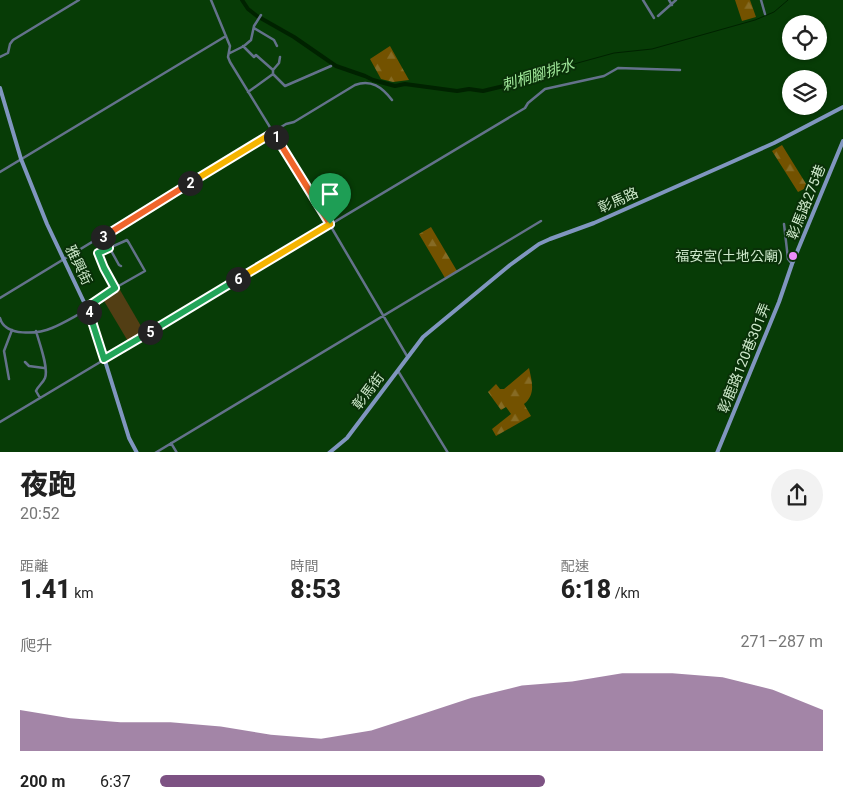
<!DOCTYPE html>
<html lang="zh-TW">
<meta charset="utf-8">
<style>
:root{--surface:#fff;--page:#f2f2f2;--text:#222;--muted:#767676;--accent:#7d5283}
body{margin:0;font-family:Roboto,"Noto Sans TC",sans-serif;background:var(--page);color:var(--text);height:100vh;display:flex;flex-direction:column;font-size:19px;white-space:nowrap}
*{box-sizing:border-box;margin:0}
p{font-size:16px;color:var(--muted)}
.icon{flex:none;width:28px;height:28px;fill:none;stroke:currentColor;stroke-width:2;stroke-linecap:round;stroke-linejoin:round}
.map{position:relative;height:452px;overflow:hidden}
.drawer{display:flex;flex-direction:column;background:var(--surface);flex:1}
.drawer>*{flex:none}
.tools{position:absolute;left:782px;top:15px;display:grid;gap:10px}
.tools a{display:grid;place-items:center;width:45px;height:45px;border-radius:50%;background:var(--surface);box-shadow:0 1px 4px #0004;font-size:25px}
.pin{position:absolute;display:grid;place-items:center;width:42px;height:42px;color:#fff;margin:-51px -21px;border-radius:50% 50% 50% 0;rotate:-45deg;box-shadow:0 0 5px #0007}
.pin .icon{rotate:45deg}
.km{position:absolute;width:25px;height:25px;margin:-12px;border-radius:50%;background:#222;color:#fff;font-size:14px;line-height:25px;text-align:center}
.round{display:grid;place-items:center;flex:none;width:52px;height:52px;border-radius:26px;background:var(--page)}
.summary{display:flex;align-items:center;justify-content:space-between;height:85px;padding:0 20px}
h1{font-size:28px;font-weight:800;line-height:38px}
.figures{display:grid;grid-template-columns:repeat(3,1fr);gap:8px;height:85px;padding:5px 20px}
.figures div{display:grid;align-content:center}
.figures b{font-size:25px;font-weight:800}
.figures small{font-size:14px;font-weight:400}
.figures p{font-size:14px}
.chart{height:140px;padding:10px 20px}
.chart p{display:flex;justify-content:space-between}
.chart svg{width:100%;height:90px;margin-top:5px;fill:var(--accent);opacity:.7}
ul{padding:0 20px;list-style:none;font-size:16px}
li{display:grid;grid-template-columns:80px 60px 1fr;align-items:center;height:38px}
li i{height:12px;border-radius:6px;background:var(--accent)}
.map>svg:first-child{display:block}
</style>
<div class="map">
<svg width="843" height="453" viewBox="0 0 843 453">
<defs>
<pattern id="forest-firs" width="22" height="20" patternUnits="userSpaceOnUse" patternTransform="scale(1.25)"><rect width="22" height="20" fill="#735200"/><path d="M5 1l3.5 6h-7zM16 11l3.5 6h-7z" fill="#866b24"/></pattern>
</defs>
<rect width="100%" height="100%" fill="#073c06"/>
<!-- green -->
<path fill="#523e14" d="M120,290L145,333L129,343L104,301L113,291Z"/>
<!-- forest -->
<path fill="url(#forest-firs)" d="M735,0H750L756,17L742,21Z
M390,46L409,80L393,82L381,79L370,59Z
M782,145L808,187L798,192L772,151Z
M431,227L457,271L445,278L419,234Z
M529,368C532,382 536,394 524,404L531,416L496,436L492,429L511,414L506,407L501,410L488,392L496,384L500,389H504Z"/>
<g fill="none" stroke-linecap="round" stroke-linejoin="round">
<!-- stream -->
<path stroke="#020" stroke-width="1" d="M508,85L523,78L614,53L652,49L755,20L774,12L788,0"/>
<!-- canal -->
<path stroke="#020" stroke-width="4" d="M242,0L248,9L257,16L294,37L336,66L365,76L373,80L395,86L405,84L457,91L469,89L483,91L508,85"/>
<!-- street -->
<path stroke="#64728b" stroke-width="2.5" d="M211,0L230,46L228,57L230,62L330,225L407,356
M643,0L654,18
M669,0L672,5
M761,0L765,14
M658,16L676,0
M254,28L274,40L277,46
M243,46L254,57L256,55L273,70V73
M230,53L244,46L251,40L254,26L261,15
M0,57L8,53L10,44L13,40L79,0
M273,70L279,63L280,57
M248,92L273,74L285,86L331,66
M0,172L226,36
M784,224L788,259L792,264
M103,236L119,265L121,266
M0,298L286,124L294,122L355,85C371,79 382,87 392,100
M87,307L115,288L145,271L129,243L127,240L98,253L103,268L115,288
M0,318C5,337 38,334 52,328C64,323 75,316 87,310
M36,331C39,342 49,368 45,378C43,383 38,386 36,391L40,398
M25,362L29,366L44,368
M398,371L448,453
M9,379L4,351L12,330
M0,422L525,108L528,103L545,89L604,76L618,68L680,70
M171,443L177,453
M155,453L541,221"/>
<!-- secondary -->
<path stroke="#8096bf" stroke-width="4" d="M0,88L21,159L47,224L92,319L129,438L137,453
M329,453L347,438L423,337L510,265L539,244L550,239L594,223L734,161L774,143L843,107
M717,453L779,302L792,264L843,141"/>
</g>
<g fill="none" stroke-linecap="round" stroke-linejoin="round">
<defs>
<path id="split-1" d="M276,137L330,224"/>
<path id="split-2" d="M190,183L274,132L276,137"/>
<path id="split-3" d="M103,237L190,183"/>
<path id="split-4" d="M89,312L87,307L115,288L104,268L98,253L109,248L103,237"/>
<path id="split-5" d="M89,312L104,359L150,332"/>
<path id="split-6" d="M150,332L238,279"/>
<path id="split-7" d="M238,279L330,224"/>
</defs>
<!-- split-1 casing -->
<use href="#split-1" stroke="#fff" stroke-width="10"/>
<!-- split-2 casing -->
<use href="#split-2" stroke="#fff" stroke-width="10"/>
<!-- split-3 casing -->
<use href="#split-3" stroke="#fff" stroke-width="10"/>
<!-- split-4 casing -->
<use href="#split-4" stroke="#fff" stroke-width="10"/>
<!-- split-5 casing -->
<use href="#split-5" stroke="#fff" stroke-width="10"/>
<!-- split-6 casing -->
<use href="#split-6" stroke="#fff" stroke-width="10"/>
<!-- split-7 casing -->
<use href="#split-7" stroke="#fff" stroke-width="10"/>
<!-- split-1 -->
<use href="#split-1" stroke="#f0652b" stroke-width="6"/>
<!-- split-2 -->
<use href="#split-2" stroke="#f5b400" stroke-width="6"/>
<!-- split-3 -->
<use href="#split-3" stroke="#f0652b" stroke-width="6"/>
<!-- split-4 -->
<use href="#split-4" stroke="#22a559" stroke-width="6"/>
<!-- split-5 -->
<use href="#split-5" stroke="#22a559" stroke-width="6"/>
<!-- split-6 -->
<use href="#split-6" stroke="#22a559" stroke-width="6"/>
<!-- split-7 -->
<use href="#split-7" stroke="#f5b400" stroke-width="6"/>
</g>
<!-- markers -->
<circle fill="#ec8cfa" stroke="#093008" stroke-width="2" cx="793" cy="256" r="5"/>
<g text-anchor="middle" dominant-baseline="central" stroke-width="4" stroke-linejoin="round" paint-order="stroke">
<!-- street labels -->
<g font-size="14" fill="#cee9cb" stroke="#093008">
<text transform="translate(618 200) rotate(-24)">彰馬路</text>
<text transform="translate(806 202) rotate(-68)">彰馬路275巷</text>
<text transform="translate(79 265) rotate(64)">雅興街</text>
<text transform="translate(744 358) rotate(-68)">彰鹿路120巷301弄</text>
<text transform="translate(368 391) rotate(-53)">彰馬街</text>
</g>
<!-- poi labels -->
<g font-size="14" fill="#cee9cb" stroke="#093008" text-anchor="end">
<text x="783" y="256">福安宮(土地公廟)</text>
</g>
<!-- water labels -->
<g font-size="15" font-style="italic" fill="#a1e89b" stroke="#093008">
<text transform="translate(538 75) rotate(-17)">刺桐腳排水</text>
</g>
</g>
</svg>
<div class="tools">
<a><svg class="icon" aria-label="locate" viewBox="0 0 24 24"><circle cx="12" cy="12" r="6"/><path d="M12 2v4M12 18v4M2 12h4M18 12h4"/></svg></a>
<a><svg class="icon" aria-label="layers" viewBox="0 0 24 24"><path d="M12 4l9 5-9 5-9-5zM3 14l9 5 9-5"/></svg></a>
</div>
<div class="pin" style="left:330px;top:224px;background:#1e9e55"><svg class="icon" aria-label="arrive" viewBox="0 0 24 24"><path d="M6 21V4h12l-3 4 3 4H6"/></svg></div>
<b class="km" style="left:276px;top:137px">1</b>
<b class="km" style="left:190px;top:183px">2</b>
<b class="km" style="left:103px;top:237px">3</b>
<b class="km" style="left:89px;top:312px">4</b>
<b class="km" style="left:150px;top:332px">5</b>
<b class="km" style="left:238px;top:279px">6</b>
</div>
<section class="drawer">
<div class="summary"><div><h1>夜跑</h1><p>20:52</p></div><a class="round"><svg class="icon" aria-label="share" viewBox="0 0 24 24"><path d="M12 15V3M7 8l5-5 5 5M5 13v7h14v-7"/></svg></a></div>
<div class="figures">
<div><p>距離</p><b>1.41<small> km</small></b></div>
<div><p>時間</p><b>8:53</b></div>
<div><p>配速</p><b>6:18<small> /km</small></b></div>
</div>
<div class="chart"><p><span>爬升</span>271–287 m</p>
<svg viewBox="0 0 160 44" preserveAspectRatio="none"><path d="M0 44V24L10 28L20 30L30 30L40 32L50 36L60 38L70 34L80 26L90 18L100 12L110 10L120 6L130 6L140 8L150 14L160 24V44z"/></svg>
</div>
<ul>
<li><b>200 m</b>6:37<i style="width:58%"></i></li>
</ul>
</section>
